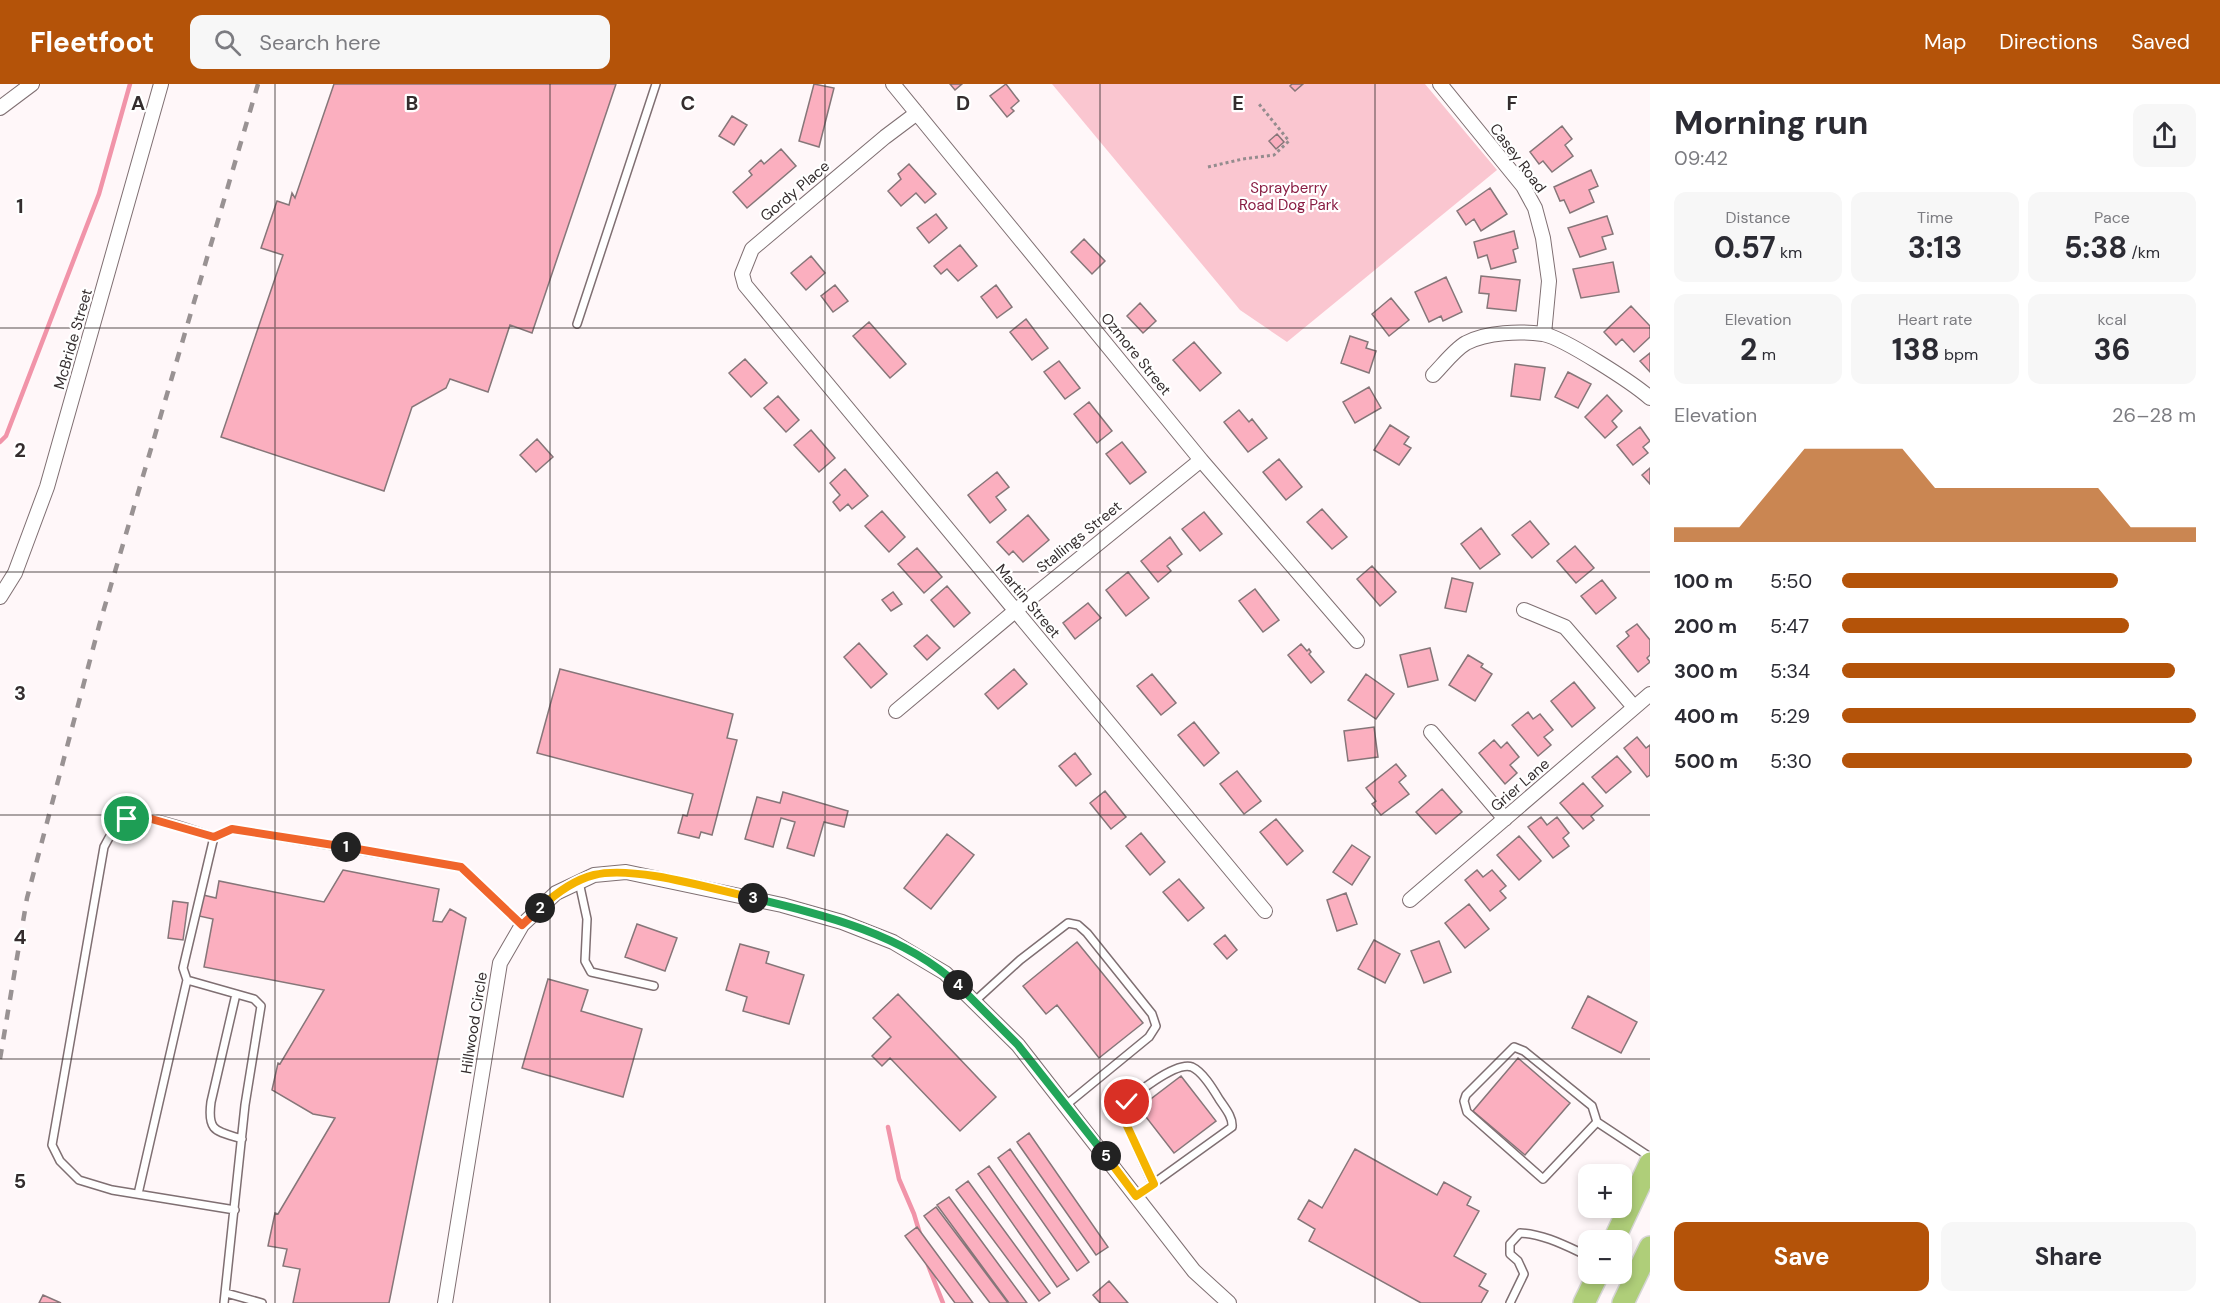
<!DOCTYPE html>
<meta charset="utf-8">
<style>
:root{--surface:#fff;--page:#f7f7f7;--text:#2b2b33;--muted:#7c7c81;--accent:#b45309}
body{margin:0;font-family:"DM Sans",sans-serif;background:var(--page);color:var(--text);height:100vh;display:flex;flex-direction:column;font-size:22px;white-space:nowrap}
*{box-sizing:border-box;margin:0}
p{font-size:20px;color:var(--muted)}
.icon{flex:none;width:33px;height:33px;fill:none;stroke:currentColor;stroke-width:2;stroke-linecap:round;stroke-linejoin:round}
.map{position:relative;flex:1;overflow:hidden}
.drawer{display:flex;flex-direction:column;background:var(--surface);width:570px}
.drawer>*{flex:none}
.buttons{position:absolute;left:1578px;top:1080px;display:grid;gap:12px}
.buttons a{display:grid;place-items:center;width:54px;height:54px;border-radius:12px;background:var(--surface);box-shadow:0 3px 9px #0003;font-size:30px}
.pin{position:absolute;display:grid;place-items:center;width:51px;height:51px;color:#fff;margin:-26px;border:3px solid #fff;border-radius:50%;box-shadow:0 2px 6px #0007}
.km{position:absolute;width:30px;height:30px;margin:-15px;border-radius:50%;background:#222;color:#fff;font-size:16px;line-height:30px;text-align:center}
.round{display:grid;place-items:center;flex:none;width:63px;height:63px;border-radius:12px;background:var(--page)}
.head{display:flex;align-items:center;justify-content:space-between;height:102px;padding:0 24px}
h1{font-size:33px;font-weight:700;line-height:45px}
.stats{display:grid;grid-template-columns:repeat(3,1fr);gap:9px;height:102px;padding:6px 24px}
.stats div{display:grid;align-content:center;border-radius:12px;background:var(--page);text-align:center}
.stats b{font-size:30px;font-weight:700}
.stats small{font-size:16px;font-weight:400}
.stats p{font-size:16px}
.chart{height:168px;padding:12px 24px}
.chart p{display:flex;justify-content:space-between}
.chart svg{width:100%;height:108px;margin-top:6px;fill:var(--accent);opacity:.7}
.action{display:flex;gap:12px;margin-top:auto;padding:12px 24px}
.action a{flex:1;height:69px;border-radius:12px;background:var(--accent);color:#fff;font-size:24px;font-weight:700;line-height:69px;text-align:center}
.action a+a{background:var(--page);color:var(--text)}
ul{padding:0 24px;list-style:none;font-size:20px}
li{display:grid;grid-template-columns:96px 72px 1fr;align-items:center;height:45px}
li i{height:15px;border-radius:8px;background:var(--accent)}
header{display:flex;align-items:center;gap:36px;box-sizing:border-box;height:84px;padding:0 30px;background:var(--accent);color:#fff}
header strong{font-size:28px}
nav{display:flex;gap:33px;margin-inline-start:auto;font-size:21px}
.search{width:420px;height:54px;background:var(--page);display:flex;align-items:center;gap:15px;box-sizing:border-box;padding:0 21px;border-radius:12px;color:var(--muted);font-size:22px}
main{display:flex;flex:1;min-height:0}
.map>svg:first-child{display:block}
</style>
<header>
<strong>Fleetfoot</strong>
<div class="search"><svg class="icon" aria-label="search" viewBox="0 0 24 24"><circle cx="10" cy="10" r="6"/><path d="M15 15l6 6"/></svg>Search here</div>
<nav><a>Map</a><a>Directions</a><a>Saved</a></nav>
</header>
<main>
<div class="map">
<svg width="1650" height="1219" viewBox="0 0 1650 1219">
<rect width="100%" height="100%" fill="#fff7f9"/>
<!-- green -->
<path fill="#fac6d0" d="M1052,0H1425L1497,86L1287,258L1240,226Z"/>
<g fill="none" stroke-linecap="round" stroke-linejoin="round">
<!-- stream -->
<path stroke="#f194a9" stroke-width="4.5" d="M0,358L6,352L99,110L130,0
M888,1043L899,1095L914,1130L920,1150
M928,1181L943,1219"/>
</g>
<!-- building -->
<path fill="#fbafbf" stroke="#867679" stroke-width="1.5" d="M334,0H616L532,249L510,241L488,308L450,295L446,304L412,323L384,407L221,353L283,171L261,164L277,117L289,121L292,109L295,114Z
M814,0L834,4L819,63L799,57Z
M950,0H962L955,6Z
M1006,0L1019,17L1011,24L1014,27L1007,33L990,12Z
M1292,0H1303L1295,7L1290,2Z
M732,32L747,41L734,61L719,52Z
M1562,42L1572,55L1565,61L1573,72L1552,88L1543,77L1539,80L1530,68Z
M1277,50L1284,58L1276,65L1269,57Z
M781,65L796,82L747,124L733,108L752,91L749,87L761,76L764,80Z
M909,80L936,110L925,119L916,109L901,122L888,107L901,95L898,90Z
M1591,86L1598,102L1589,106L1594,118L1570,129L1564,116L1560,117L1554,103Z
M1490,104L1507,130L1481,147L1474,135L1466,141L1457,127Z
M936,130L947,144L929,159L917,144Z
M1607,132L1613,150L1602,153L1606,165L1580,173L1568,144Z
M1514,147L1518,164L1513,166L1516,178L1491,185L1487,171L1478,174L1474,158Z
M1084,155L1105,177L1092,190L1071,168Z
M960,161L977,182L958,197L947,185L941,190L934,182Z
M811,172L825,189L806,206L791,189Z
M1613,178L1619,208L1581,214L1573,185Z
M1481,192L1520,196L1516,227L1487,224L1489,210L1479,209Z
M1446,193L1462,228L1443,237L1441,232L1429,238L1415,208Z
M835,201L848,217L833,228L821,212Z
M996,201L1012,223L997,234L981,213Z
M1391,214L1409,236L1389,252L1372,230Z
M1140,219L1156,237L1143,249L1127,232Z
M1631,222L1650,242V253L1634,268L1622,255L1616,261L1604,248Z
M1026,235L1048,264L1032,276L1010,248Z
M869,238L906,280L890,294L853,252Z
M1350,252L1368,258L1366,264L1376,267L1369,289L1341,279Z
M1194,258L1221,289L1200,307L1173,276Z
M1650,269V288L1640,277Z
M745,275L767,299L751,313L729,289Z
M1059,277L1080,304L1065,315L1044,288Z
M1515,280L1545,284L1540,316L1511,312Z
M1568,288L1591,300L1578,324L1555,313Z
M1369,303L1381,324L1355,339L1343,318Z
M1607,311L1622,327L1612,337L1617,343L1605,354L1585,333Z
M778,312L799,336L786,348L764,324Z
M1089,318L1112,347L1097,359L1074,330Z
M1239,326L1249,338L1252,335L1267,354L1248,368L1224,338Z
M1390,341L1409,353L1404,360L1411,364L1399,381L1374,366Z
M1640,343L1650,357L1643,363L1648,369L1633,381L1617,361Z
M811,346L835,374L819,388L794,361Z
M537,355L553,373L536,388L520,371Z
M1122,358L1146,388L1130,400L1106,370Z
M1279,375L1302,403L1286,416L1263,388Z
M1650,384V400L1642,391Z
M845,385L868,412L852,425L848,420L840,427L833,418L840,411L830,399Z
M997,388L1009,403L996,413L1006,426L990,439L968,411Z
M1322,425L1347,453L1332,465L1307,438Z
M882,427L905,453L889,468L865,442Z
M1204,428L1222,450L1200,467L1182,445Z
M1028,431L1049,456L1023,478L1013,467L1009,471L997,458Z
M1530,437L1549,460L1532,474L1512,451Z
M1481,444L1500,470L1480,485L1461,460Z
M1170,453L1182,470L1167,482L1171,487L1158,498L1141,477Z
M1575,462L1594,484L1576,499L1557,477Z
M917,464L942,493L924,509L898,480Z
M1372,482L1396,508L1380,522L1357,495Z
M1128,488L1149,514L1126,532L1106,506Z
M1452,494L1473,499L1466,528L1445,524Z
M1602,496L1616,514L1596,530L1581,512Z
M947,502L970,529L954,543L931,516Z
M1255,505L1279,536L1263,548L1239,517Z
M893,508L902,520L891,527L882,516Z
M1088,519L1101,534L1075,555L1063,539Z
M1637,540L1650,556V571L1647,574L1650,578L1638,588L1617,562L1629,552L1626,548Z
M927,551L940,564L927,576L914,562Z
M859,559L887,590L871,604L844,573Z
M1301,560L1307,567L1309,565L1311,568L1309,570L1324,588L1311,599L1288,571Z
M1430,564L1438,596L1408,603L1400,571Z
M1468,571L1483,580L1481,583L1492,590L1475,617L1449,601Z
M560,585L733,630L727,654L737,656L712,751L701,748L699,754L678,749L683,731L687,732L693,710L537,669Z
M1014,585L1027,600L998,625L985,610Z
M1152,590L1176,619L1161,631L1137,602Z
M1366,590L1394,610L1376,635L1348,616Z
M1574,598L1595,624L1572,643L1551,617Z
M1528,628L1533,635L1540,630L1553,646L1544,653L1551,661L1538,672L1512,641Z
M1194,638L1219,669L1204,682L1178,651Z
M1374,643L1378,673L1348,677L1344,647Z
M1637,653L1646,664L1650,661V691L1647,693L1624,664Z
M1494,656L1501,664L1507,658L1519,673L1510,681L1517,689L1505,700L1479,669Z
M1075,669L1091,690L1076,702L1059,682Z
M1617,672L1631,688L1606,709L1592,693Z
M1396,680L1406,692L1399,698L1409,710L1381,731L1372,720L1376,717L1366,704Z
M1237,687L1261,717L1244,730L1220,700Z
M1583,699L1603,722L1591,732L1594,736L1583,745L1560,719Z
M1442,705L1462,728L1436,750L1416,728Z
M1105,707L1126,733L1111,745L1090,719Z
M783,708L848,727L844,743L824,738L814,772L787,764L795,738L781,734L773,763L745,755L757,713L780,719Z
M1541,733L1547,741L1557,733L1569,749L1563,754L1569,762L1553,774L1528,743Z
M1276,735L1303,767L1287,781L1260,748Z
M1141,749L1165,778L1150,791L1126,762Z
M947,750L974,771L931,825L904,804Z
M1519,752L1541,777L1519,796L1497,771Z
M1352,761L1370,773L1352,801L1333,788Z
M343,786L439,805L433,837L442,838L450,825L466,834L389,1219H293L300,1185L283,1182L287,1165L268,1162L275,1129L278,1130L335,1034L313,1030L272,1006L278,979L280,980L324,906L204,883L213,835L199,832L203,811L216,814L219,797L324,818Z
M1477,786L1483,793L1492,786L1506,802L1500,807L1506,814L1490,827L1465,796Z
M1179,795L1204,824L1188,837L1163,808Z
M1346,809L1357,840L1337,847L1327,816Z
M173,817L188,819L183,856L168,854Z
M1469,820L1489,845L1465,864L1445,839Z
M637,840L677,854L665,887L625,873Z
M1225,851L1237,866L1227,875L1214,860Z
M1374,856L1400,870L1385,899L1358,885Z
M1439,857L1451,888L1424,899L1411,867Z
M1077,858L1143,939L1099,974L1057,921L1046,930L1023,902Z
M740,860L769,868L766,879L804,891L789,940L743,927L747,913L726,906Z
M548,895L588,906L581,927L642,945L623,1013L522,984Z
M898,910L996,1013L960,1047L890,974L882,982L872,972L891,953L873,934Z
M1588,912L1637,938L1621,969L1572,944Z
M1518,974L1570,1019L1525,1071L1473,1027Z
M1181,992L1216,1037L1174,1069L1139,1024Z
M1029,1049L1108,1163L1096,1171L1017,1058Z
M1010,1065L1089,1178L1077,1187L998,1074Z
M1355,1065L1437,1111L1444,1098L1471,1113L1467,1121L1479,1127L1454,1172L1486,1190L1479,1202L1488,1207L1481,1219H1421L1309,1157L1315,1145L1298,1135L1309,1116L1322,1124Z
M989,1082L1069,1195L1057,1203L978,1090Z
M968,1097L1050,1209L1039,1217L956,1106Z
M949,1113L1027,1219H1009L937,1121Z
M936,1123L1008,1219H990L924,1132Z
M917,1143L973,1219H955L905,1152Z
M1109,1197L1128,1219H1100L1093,1211Z
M43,1211L61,1219H39Z"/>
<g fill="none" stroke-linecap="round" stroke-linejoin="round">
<defs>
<path id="service" d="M577,240L656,0
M214,753C194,747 146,727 128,735C115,740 110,752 104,763L52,1061L60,1077L79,1096L112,1106L235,1126
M579,798L587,835L585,877L591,888L654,902
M236,910L211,1018C207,1048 216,1047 242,1055
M975,917L1020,876L1068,839L1078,841L1087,849L1152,930L1156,942L1149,953L1066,1021
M1597,1038L1543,1095L1467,1028L1464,1017L1466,1011L1514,963L1524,967L1592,1022L1597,1038L1650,1073
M138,1110L187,896
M1136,1112L1232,1043C1233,1033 1225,1024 1219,1015C1213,1005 1203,988 1192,983C1176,977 1133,1011 1122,1023V1031L1153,1100
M226,1209L262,1219
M224,1219L245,1021L261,922L254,915L187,896L183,884L214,753L232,745L461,783L522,841
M1510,1219L1524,1190L1518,1177L1510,1170V1160L1520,1149C1544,1150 1566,1162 1588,1172"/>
<path id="minor" d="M893,0L1201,376L1357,557
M1440,0L1523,102L1535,124L1543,154L1549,197L1544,250
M0,24L32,0
M917,29L885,53L752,165L742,190L745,201L1265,827
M1433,291C1443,281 1454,266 1466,259C1487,248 1520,247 1543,250C1564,254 1633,299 1650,314
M0,513L15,489L47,403L161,0
M1524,526L1565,543L1634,623
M896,627L1015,527L1201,376
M1431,648L1505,735
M1410,816L1650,610
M445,1219L500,879L522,841L556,809L594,791L626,788L782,821L842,838L893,858L945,889L1018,961L1194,1187L1229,1219"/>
<path id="primary" d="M1614,1156L1650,1079
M1584,1219L1598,1190
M1623,1219L1650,1163"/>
</defs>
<!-- service casing -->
<use href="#service" stroke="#7f6f72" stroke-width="10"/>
<!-- minor casing -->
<use href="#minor" stroke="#7f6f72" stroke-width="16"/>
<!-- primary casing -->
<use href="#primary" stroke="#d6d5d5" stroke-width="24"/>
<!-- path -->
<path stroke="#948c8e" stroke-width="3" stroke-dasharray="3 3" stroke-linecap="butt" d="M1208,83L1243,75L1274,71L1289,57L1259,20"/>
<!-- service -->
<use href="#service" stroke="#fff" stroke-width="7"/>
<!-- minor -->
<use href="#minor" stroke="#fff" stroke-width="14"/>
<!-- primary -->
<use href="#primary" stroke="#afce79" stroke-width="21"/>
<!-- rail -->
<path stroke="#999293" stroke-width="4.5" stroke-dasharray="10 10" stroke-linecap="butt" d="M0,975L27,814L99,542L258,0"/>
</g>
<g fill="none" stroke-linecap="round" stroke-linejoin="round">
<defs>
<path id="split-1" d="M127,735L141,732L214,753L232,745L346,763"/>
<path id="split-2" d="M346,763L461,783L522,841L540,824"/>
<path id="split-3" d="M540,824C555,810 574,796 594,791C634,781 712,805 753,814"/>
<path id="split-4" d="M753,814C824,831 904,850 958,901"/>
<path id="split-5" d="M958,901L1018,961L1106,1072"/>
<path id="split-6" d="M1106,1072L1136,1112L1154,1100L1122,1031V1023L1127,1018"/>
</defs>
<!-- split-1 casing -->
<use href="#split-1" stroke="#fff" stroke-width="12"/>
<!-- split-2 casing -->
<use href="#split-2" stroke="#fff" stroke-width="12"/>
<!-- split-3 casing -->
<use href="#split-3" stroke="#fff" stroke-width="12"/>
<!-- split-4 casing -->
<use href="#split-4" stroke="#fff" stroke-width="12"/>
<!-- split-5 casing -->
<use href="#split-5" stroke="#fff" stroke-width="12"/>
<!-- split-6 casing -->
<use href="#split-6" stroke="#fff" stroke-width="12"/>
<!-- split-1 -->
<use href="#split-1" stroke="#f0652b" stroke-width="8"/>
<!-- split-2 -->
<use href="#split-2" stroke="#f0652b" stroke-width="8"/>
<!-- split-3 -->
<use href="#split-3" stroke="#f5b400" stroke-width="8"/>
<!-- split-4 -->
<use href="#split-4" stroke="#22a559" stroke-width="8"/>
<!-- split-5 -->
<use href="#split-5" stroke="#22a559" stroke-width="8"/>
<!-- split-6 -->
<use href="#split-6" stroke="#f5b400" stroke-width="8"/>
</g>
<!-- grid -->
<path fill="none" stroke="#342d2e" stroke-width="1.5" stroke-opacity="0.55" d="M275,0V1219M550,0V1219M825,0V1219M1100,0V1219M1375,0V1219M0,244H1650M0,488H1650M0,731H1650M0,975H1650"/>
<g text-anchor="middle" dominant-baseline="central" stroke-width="4.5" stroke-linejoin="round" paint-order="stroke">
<!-- street labels -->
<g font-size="15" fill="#342d2e" stroke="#fff">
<text transform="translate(1518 74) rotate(53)">Casey Road</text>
<text transform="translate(795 107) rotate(-40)">Gordy Place</text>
<text transform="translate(73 255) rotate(-74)">McBride Street</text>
<text transform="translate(1136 270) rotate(51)">Ozmore Street</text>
<text transform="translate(1079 453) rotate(-39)">Stallings Street</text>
<text transform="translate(1028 517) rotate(50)">Martin Street</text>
<text transform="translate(1520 701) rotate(-41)">Grier Lane</text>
<text transform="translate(474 939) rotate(-81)">Hillwood Circle</text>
</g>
<!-- park labels -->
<g font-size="15" fill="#891d43" stroke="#fff">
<text x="1289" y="104">Sprayberry<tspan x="1289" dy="17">Road Dog Park</tspan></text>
</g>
</g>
<g font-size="20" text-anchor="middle" font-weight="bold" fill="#342d2e" stroke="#fff" stroke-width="4.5" stroke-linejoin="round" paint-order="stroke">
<text x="138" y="26">A</text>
<text x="412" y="26">B</text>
<text x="688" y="26">C</text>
<text x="963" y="26">D</text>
<text x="1238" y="26">E</text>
<text x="1512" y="26">F</text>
<text x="20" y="129">1</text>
<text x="20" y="373">2</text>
<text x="20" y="616">3</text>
<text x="20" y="860">4</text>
<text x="20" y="1104">5</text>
</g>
</svg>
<div class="buttons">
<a>+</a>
<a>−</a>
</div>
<div class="pin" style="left:127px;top:735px;background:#1e9e55"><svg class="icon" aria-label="arrive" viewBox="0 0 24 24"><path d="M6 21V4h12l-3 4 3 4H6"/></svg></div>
<div class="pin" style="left:1127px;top:1018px;background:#d93025"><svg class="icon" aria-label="check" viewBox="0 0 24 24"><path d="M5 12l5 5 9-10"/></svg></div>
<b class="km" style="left:346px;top:763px">1</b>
<b class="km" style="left:540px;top:824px">2</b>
<b class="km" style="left:753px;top:814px">3</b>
<b class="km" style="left:958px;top:901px">4</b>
<b class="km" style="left:1106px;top:1072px">5</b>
</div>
<section class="drawer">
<div class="head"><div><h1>Morning run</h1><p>09:42</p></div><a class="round"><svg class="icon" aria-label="share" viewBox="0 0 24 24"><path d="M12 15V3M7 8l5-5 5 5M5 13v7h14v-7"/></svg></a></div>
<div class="stats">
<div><p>Distance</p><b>0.57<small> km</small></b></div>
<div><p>Time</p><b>3:13</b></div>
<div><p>Pace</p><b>5:38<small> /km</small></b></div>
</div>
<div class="stats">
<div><p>Elevation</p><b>2<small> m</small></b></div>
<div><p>Heart rate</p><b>138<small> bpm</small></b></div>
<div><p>kcal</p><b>36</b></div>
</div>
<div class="chart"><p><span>Elevation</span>26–28 m</p>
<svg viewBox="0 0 160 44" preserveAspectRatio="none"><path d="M0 44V38L10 38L20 38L30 22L40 6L50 6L60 6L70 6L80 22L90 22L100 22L110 22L120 22L130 22L140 38L150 38L160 38V44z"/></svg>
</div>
<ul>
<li><b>100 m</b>5:50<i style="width:78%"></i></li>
<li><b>200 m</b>5:47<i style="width:81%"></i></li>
<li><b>300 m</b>5:34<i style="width:94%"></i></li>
<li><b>400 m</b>5:29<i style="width:100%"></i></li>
<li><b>500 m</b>5:30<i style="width:99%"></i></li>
</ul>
<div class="action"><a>Save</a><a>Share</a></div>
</section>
</main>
